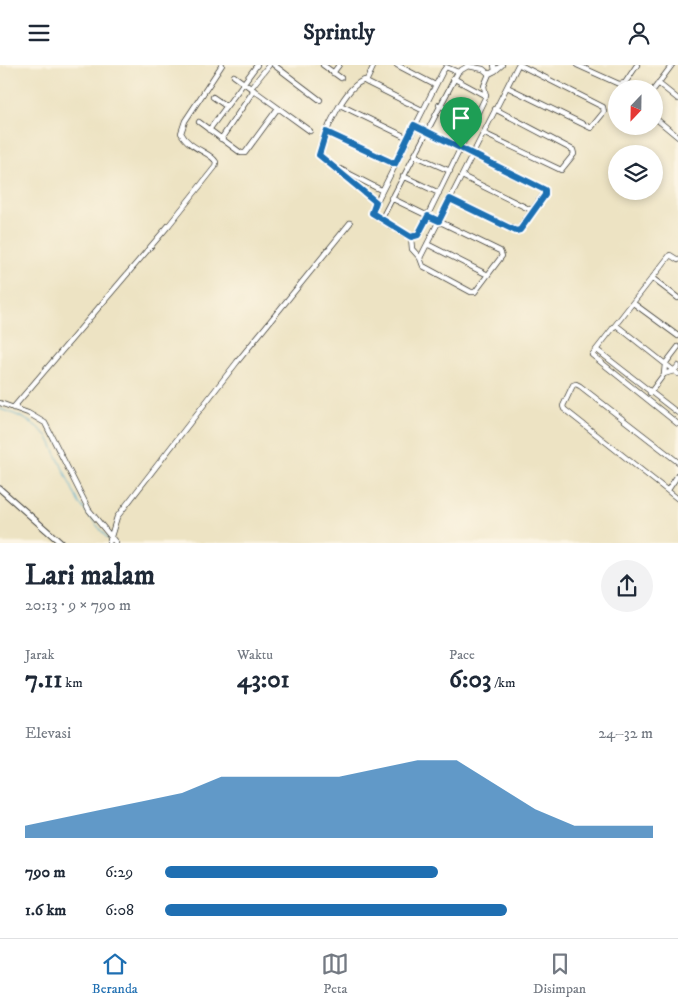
<!DOCTYPE html>
<html lang="id">
<meta charset="utf-8">
<style>
:root{--surface:#fff;--page:#f2f2f3;--text:#1f2937;--muted:#747a83;--line:#e0e1e3;--accent:#1f6fb2}
body{margin:0;font-family:"IM FELL DW Pica",serif;background:var(--page);color:var(--text);height:100vh;display:flex;flex-direction:column;font-size:19px;white-space:nowrap}
*{box-sizing:border-box;margin:0}
p{font-size:16px;color:var(--muted)}
.icon{flex:none;width:28px;height:28px;fill:none;stroke:currentColor;stroke-width:2;stroke-linecap:round;stroke-linejoin:round}
.map{position:relative;height:478px;overflow:hidden}
.panel{display:flex;flex-direction:column;background:var(--surface);flex:1}
.panel>*{flex:none}
.needle{width:32px;rotate:202deg}
.controls{position:absolute;left:608px;top:15px;display:grid;gap:10px}
.controls a{display:grid;place-items:center;width:55px;height:55px;border-radius:50%;background:var(--surface);box-shadow:0 2px 8px #0003;font-size:25px}
.pin{position:absolute;display:grid;place-items:center;width:42px;height:42px;color:#fff;margin:-51px -21px;border-radius:50% 50% 50% 0;rotate:-45deg;box-shadow:0 0 5px #0007}
.pin .icon{rotate:45deg}
.round{display:grid;place-items:center;flex:none;width:52px;height:52px;border-radius:26px;background:var(--page)}
.overview{display:flex;align-items:center;justify-content:space-between;height:85px;padding:0 25px}
h1{font-size:28px;font-weight:700;line-height:38px}
.metrics{display:grid;grid-template-columns:repeat(3,1fr);gap:8px;height:85px;padding:5px 25px}
.metrics div{display:grid;align-content:center}
.metrics b{font-size:25px;font-weight:700}
.metrics small{font-size:14px;font-weight:400}
.metrics p{font-size:14px}
.chart{height:140px;padding:10px 25px}
.chart p{display:flex;justify-content:space-between}
.chart svg{width:100%;height:90px;margin-top:5px;fill:var(--accent);opacity:.7}
ul{padding:0 25px;list-style:none;font-size:16px}
li{display:grid;grid-template-columns:80px 60px 1fr;align-items:center;height:38px}
li i{height:12px;border-radius:6px;background:var(--accent)}
header{display:flex;justify-content:space-between;align-items:center;height:65px;padding:0 25px;background:var(--surface);font-size:22px;font-weight:700}
.tabs{display:flex;justify-content:space-around;align-items:center;height:70px;border-top:1px solid var(--line);background:var(--surface);font-size:14px;color:var(--muted)}
.tabs a{display:grid;justify-items:center;gap:2px}
.tabs .active{color:var(--accent)}
.map>svg:first-child{display:block}
</style>
<header><svg class="icon" aria-label="menu" viewBox="0 0 24 24"><path d="M4 6h16M4 12h16M4 18h16"/></svg>Sprintly<svg class="icon" aria-label="person" viewBox="0 0 24 24"><circle cx="12" cy="8" r="4"/><path d="M4 21q1-7 8-7t8 7"/></svg></header>
<div class="map">
<svg width="678" height="478" viewBox="0 0 678 478">
<rect width="100%" height="100%" fill="#fcf5e5"/>
<filter id="ink" filterUnits="userSpaceOnUse"><feTurbulence type="fractalNoise" baseFrequency=".02" numOctaves="2"/><feDisplacementMap in="SourceGraphic" scale="10" xChannelSelector="R" yChannelSelector="G"/><feConvolveMatrix kernelMatrix="1 2 1 2 8 2 1 2 1" color-interpolation-filters="sRGB"/></filter>
<filter id="wash" filterUnits="userSpaceOnUse"><feTurbulence type="fractalNoise" baseFrequency=".0096" numOctaves="4" result="noise"/><feDisplacementMap in="SourceGraphic" scale="20" xChannelSelector="R" yChannelSelector="G"/><feGaussianBlur stdDeviation="1.12" result="paint"/><feColorMatrix in="noise" values="0 0 0 0 0 0 0 0 0 0 0 0 0 0 0 0 0 1.4 0 .05"/><feComposite in="paint" operator="in"/></filter>
<g filter="url(#wash)">
<rect width="100%" height="100%" fill="#ede3c3"/>
<g fill="none" stroke-linecap="round" stroke-linejoin="round">
<!-- stream -->
<path stroke="#4faacd" stroke-width="1" d="M0,344C19,350 34,357 48,372L79,438L108,474"/>
</g>
</g>
<g filter="url(#ink)">
<g fill="none" stroke-linecap="round" stroke-linejoin="round">
<defs>
<path id="minor" d="M274,0L320,35
M323,0L341,13
M374,0L366,17L422,45
M397,0L435,20
M577,0L619,19L625,18L637,0
M495,6L502,0
M458,7L446,2L443,6L372,146L381,155L411,172L418,170L486,31L484,21L489,9L495,6L494,0
M333,8L339,0
M234,11L310,66
M453,13L486,31
M365,15C345,20 323,70 319,90L376,137
M658,18L678,34
M507,22L591,63L604,47L603,42L520,0
M251,23L269,0
M654,24L672,0
M213,32L226,41
M340,40L408,73
M439,40L474,57
M654,52L678,72
M199,57L241,88H245L278,43
M414,60L546,126L518,166L450,134
M209,65L257,0
M326,67L395,99
M483,68L561,105L574,89L573,85L495,44
M221,74L254,25
M414,90L450,106
M340,104L381,125
M403,111L439,128
M462,111L533,146
M391,133L500,186L502,191L475,227H471L423,201L420,193L412,184L411,172
M381,155L458,7L468,1L483,4L489,9
M427,179L488,210
M420,193L518,0
M678,195L670,190L592,290L678,359
M652,213L678,233
M633,238L678,271
M616,260L678,309
M597,285L678,348
M664,309L674,306L678,301
M650,328L664,309L665,299L678,282
M0,338L28,348L45,358L89,445L116,478
M13,343L169,160L215,102L216,97C211,87 189,84 181,68L185,56L222,0
M678,397L580,321L576,319L573,320L563,341L564,344L678,434
M668,425L678,410
M109,478L117,452L237,297L350,158"/>
<path id="tertiary" d="M0,424L61,478"/>
</defs>
<!-- minor casing -->
<use href="#minor" stroke="#3b3a35" stroke-width="6"/>
<!-- tertiary casing -->
<use href="#tertiary" stroke="#3b3a35" stroke-width="7"/>
<!-- minor -->
<use href="#minor" stroke="#fff" stroke-width="4.5"/>
<!-- tertiary -->
<use href="#tertiary" stroke="#fff" stroke-width="5"/>
</g>
</g>
<g fill="none" stroke-linecap="round" stroke-linejoin="round" filter="url(#ink)">
<defs>
<path id="route" d="M414,60L545,125V130L520,165L516,166L450,134L439,156L428,151L418,170L411,172L372,148L376,137L319,90L326,67L395,99Z"/>
</defs>
<!-- route casing -->
<use href="#route" stroke="#fff" stroke-width="10"/>
<!-- route -->
<use href="#route" stroke="#1f6fb2" stroke-width="6"/>
</g>
</svg>
<div class="controls">
<a><svg class="needle" viewBox="-14 -14 28 28"><path d="M0-13l5 13h-10z" fill="#e53935"/><path d="M0 13l5-13h-10z" fill="#747a83"/></svg></a>
<a><svg class="icon" aria-label="layers" viewBox="0 0 24 24"><path d="M12 4l9 5-9 5-9-5zM3 14l9 5 9-5"/></svg></a>
</div>
<div class="pin" style="left:461px;top:83px;background:#1e9e55"><svg class="icon" aria-label="arrive" viewBox="0 0 24 24"><path d="M6 21V4h12l-3 4 3 4H6"/></svg></div>
</div>
<section class="panel">
<div class="overview"><div><h1>Lari malam</h1><p>20:13 · 9 × 790 m</p></div><a class="round"><svg class="icon" aria-label="share" viewBox="0 0 24 24"><path d="M12 15V3M7 8l5-5 5 5M5 13v7h14v-7"/></svg></a></div>
<div class="metrics">
<div><p>Jarak</p><b>7.11<small> km</small></b></div>
<div><p>Waktu</p><b>43:01</b></div>
<div><p>Pace</p><b>6:03<small> /km</small></b></div>
</div>
<div class="chart"><p><span>Elevasi</span>24–32 m</p>
<svg viewBox="0 0 160 44" preserveAspectRatio="none"><path d="M0 44V38L10 34L20 30L30 26L40 22L50 14L60 14L70 14L80 14L90 10L100 6L110 6L120 18L130 30L140 38L150 38L160 38V44z"/></svg>
</div>
<ul>
<li><b>790 m</b>6:29<i style="width:56%"></i></li>
<li><b>1.6 km</b>6:08<i style="width:70%"></i></li>
</ul>
</section>
<nav class="tabs">
<a class="active"><svg class="icon" aria-label="home" viewBox="0 0 24 24"><path d="M3 11l9-7 9 7M6 9v11h12V9"/></svg>Beranda</a>
<a><svg class="icon" aria-label="map" viewBox="0 0 24 24"><path d="M3 6l6-2 6 2 6-2v14l-6 2-6-2-6 2zM9 4v14M15 6v14"/></svg>Peta</a>
<a><svg class="icon" aria-label="saved" viewBox="0 0 24 24"><path d="M7 4h10v16l-5-4-5 4z"/></svg>Disimpan</a>
</nav>
